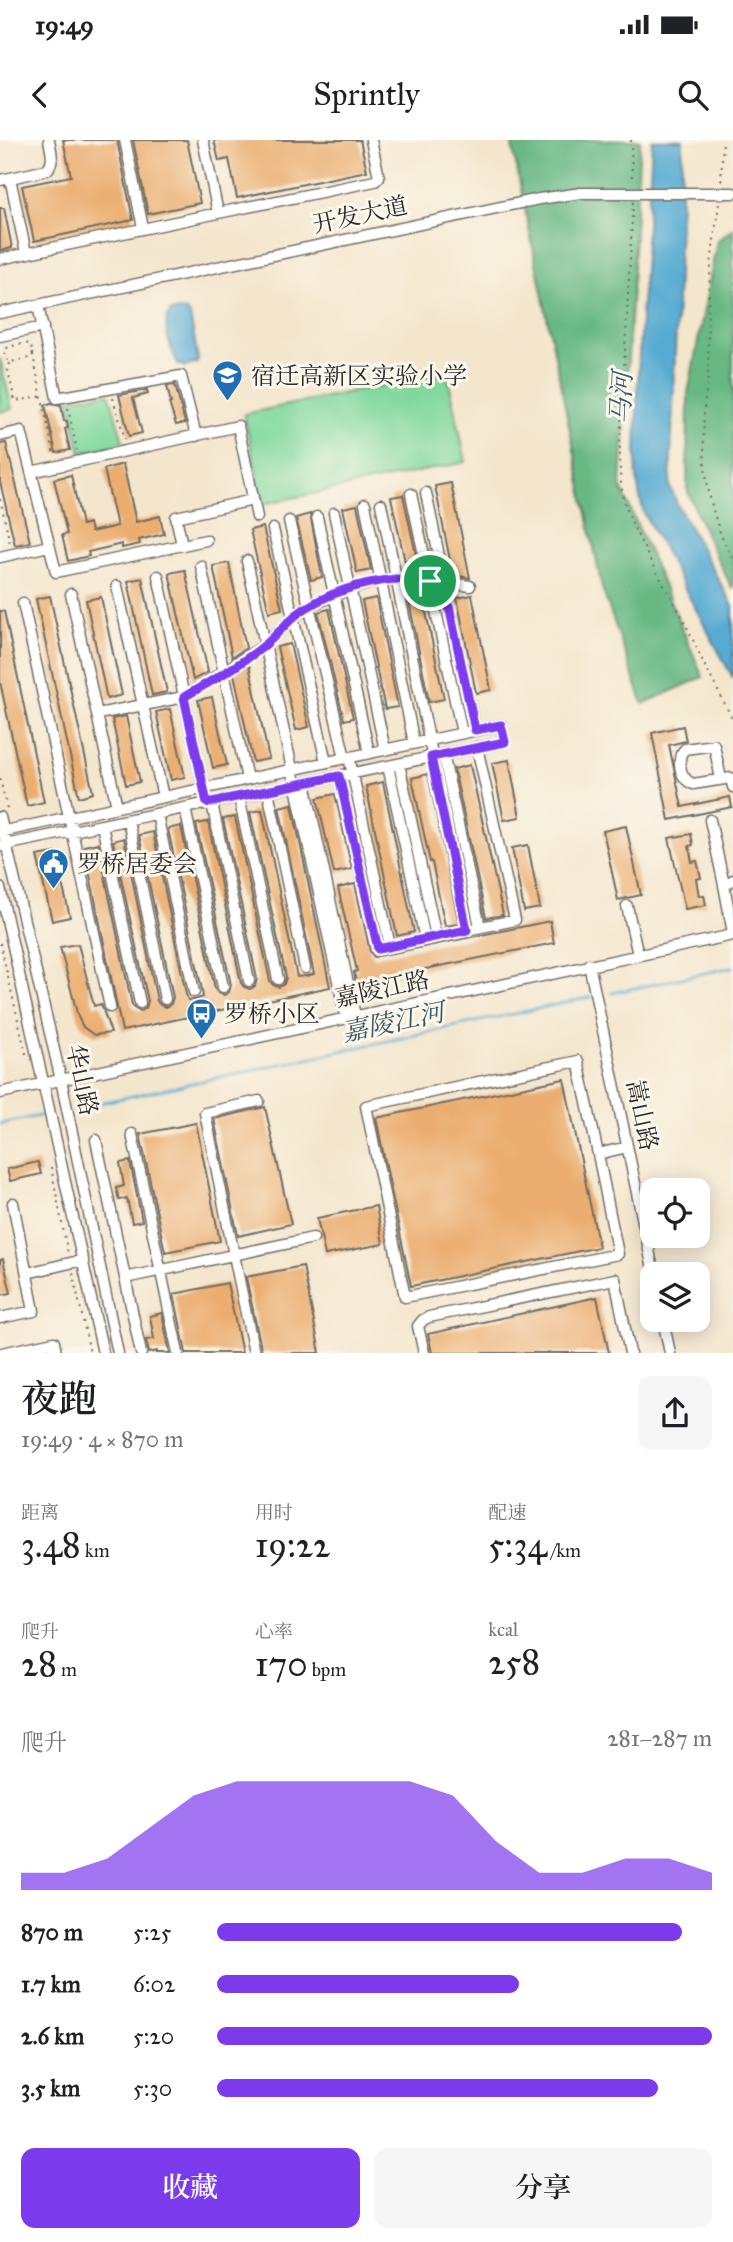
<!DOCTYPE html>
<html lang="zh">
<meta charset="utf-8">
<style>
:root{--surface:#fff;--page:#f6f6f6;--text:#202124;--muted:#757577;--accent:#7c3aed}
body{margin:0;font-family:"IM FELL Great Primer","Noto Serif SC",serif;background:var(--page);color:var(--text);height:100vh;display:flex;flex-direction:column;font-size:26px;white-space:nowrap}
*{box-sizing:border-box;margin:0}
p{font-size:23px;color:var(--muted)}
.icon{flex:none;width:38px;height:38px;fill:none;stroke:currentColor;stroke-width:2;stroke-linecap:round;stroke-linejoin:round}
.map{position:relative;height:1213px;overflow:hidden}
.side{display:flex;flex-direction:column;background:var(--surface);flex:1}
.side>*{flex:none}
.controls{position:absolute;left:640px;top:1038px;display:grid;gap:14px}
.controls a{display:grid;place-items:center;width:70px;height:70px;border-radius:14px;background:var(--surface);box-shadow:0 4px 18px #0003;font-size:35px}
.pin{position:absolute;display:grid;place-items:center;width:60px;height:60px;color:#fff;margin:-30px;border:4px solid #fff;border-radius:50%;box-shadow:0 2px 7px #0007}
.round{display:grid;place-items:center;flex:none;width:74px;height:74px;border-radius:14px;background:var(--page)}
.summary{display:flex;align-items:center;justify-content:space-between;height:119px;padding:0 21px}
h1{font-size:38px;font-weight:600;line-height:52px}
.metrics{display:grid;grid-template-columns:repeat(3,1fr);gap:10px;height:119px;padding:7px 21px}
.metrics div{display:grid;align-content:center}
.metrics b{font-size:35px;font-weight:600}
.metrics small{font-size:19px;font-weight:400}
.metrics p{font-size:19px}
.chart{height:196px;padding:14px 21px}
.chart p{display:flex;justify-content:space-between}
.chart svg{width:100%;height:126px;margin-top:7px;fill:var(--accent);opacity:.7}
.cta{display:flex;gap:14px;margin-top:auto;padding:14px 21px}
.cta a{flex:1;height:80px;border-radius:14px;background:var(--accent);color:#fff;font-size:28px;font-weight:600;line-height:80px;text-align:center}
.cta a+a{background:var(--page);color:var(--text)}
ul{padding:0 21px;list-style:none;font-size:23px}
li{display:grid;grid-template-columns:112px 84px 1fr;align-items:center;height:52px}
li i{height:18px;border-radius:9px;background:var(--accent)}
.status{display:flex;justify-content:space-between;align-items:center;height:49px;padding:0 35px;background:var(--surface);direction:ltr}
.status svg{height:19px;fill:currentColor}
header{display:flex;justify-content:space-between;align-items:center;height:91px;padding:0 21px;background:var(--surface);font-size:32px;font-weight:600}
.map>svg:first-child{display:block}
</style>
<div class="status"><b>19:49</b><svg viewBox="0 0 49 12"><path d="M0 12V9h3v3zM5 12V6h3v6zM10 12V3h3v9zM15 12V0h3v12zM26 1h20v11H26zM47 4h2v5h-2z"/></svg></div>
<header><svg class="icon" aria-label="back" viewBox="0 0 24 24"><path d="M15 5l-7 7 7 7"/></svg>Sprintly<svg class="icon" aria-label="search" viewBox="0 0 24 24"><circle cx="10" cy="10" r="6"/><path d="M15 15l6 6"/></svg></header>
<div class="map">
<svg width="733" height="1213" viewBox="0 0 733 1213">
<rect width="100%" height="100%" fill="#fbf7ec"/>
<filter id="ink" filterUnits="userSpaceOnUse"><feTurbulence type="fractalNoise" baseFrequency=".0143" numOctaves="2"/><feDisplacementMap in="SourceGraphic" scale="14" xChannelSelector="R" yChannelSelector="G"/><feConvolveMatrix kernelMatrix="1 2 1 2 8 2 1 2 1" color-interpolation-filters="sRGB"/></filter>
<filter id="wash" filterUnits="userSpaceOnUse"><feTurbulence type="fractalNoise" baseFrequency=".00686" numOctaves="4" result="noise"/><feDisplacementMap in="SourceGraphic" scale="28" xChannelSelector="R" yChannelSelector="G"/><feGaussianBlur stdDeviation="1.57" result="paint"/><feColorMatrix in="noise" values="0 0 0 0 0 0 0 0 0 0 0 0 0 0 0 0 0 1.4 0 .05"/><feComposite in="paint" operator="in"/></filter>
<g filter="url(#wash)">
<rect width="100%" height="100%" fill="#f4e6cd"/>
<!-- green -->
<path fill="#80d89d" stroke="#568264" stroke-width="2" d="M0,218L12,269L0,272Z
M447,232L466,322L263,364L244,274Z
M109,253L123,301L121,304L81,313L69,259Z"/>
<!-- forest -->
<path fill="#68b884" stroke="#4a7258" stroke-width="2" d="M511,0H640L621,347L703,537L643,564L602,448Z
M733,88V450L708,400L687,349L688,253L717,101Z"/>
<!-- water -->
<path fill="#56abd2" stroke="#406b7e" stroke-width="2" d="M652,0H683L670,346L678,366L733,466V538L645,375C632,341 637,304 637,268C639,179 648,89 652,0Z
M181,170L186,171L190,175L198,219L197,223L185,227L178,224C172,211 160,186 170,172Z"/>
<g fill="none" stroke-linecap="round" stroke-linejoin="round">
<!-- stream -->
<path stroke="#56abd2" stroke-width="2.5" d="M612,853L733,827
M76,968L592,857
M0,984L44,975"/>
</g>
<g id="blocks">
<!-- building -->
<path fill="#ebae70" d="M63,0H117L133,80L34,101L22,46L71,36Z
M133,0H187L200,63L148,74Z
M214,0H360L367,31L237,58L229,19L219,21Z
M0,68H4L12,108L0,111Z
M175,245L185,283L176,285L169,263H171L167,246Z
M147,250L148,254L133,258L142,293L129,296L119,255Z
M51,263L61,265L64,281H67L68,288L65,289L70,310L56,313L45,265Z
M6,303L30,402L15,405L0,342V304Z
M123,324L136,382L160,376L164,394L139,400L140,404L122,408V404L88,412L89,416L68,421L62,395L67,394L54,339L71,335L82,385L89,383L91,392L117,386L104,329Z
M451,343L470,438L453,435L435,346Z
M403,355L417,419L405,422L391,357Z
M357,365L371,430L357,433L343,368Z
M310,374L322,437L311,440L296,378Z
M263,387L282,469L269,472L250,390Z
M229,423L246,508L232,517L213,426Z
M185,430L208,532L193,540L169,433Z
M142,438L167,552L152,555L128,441Z
M472,455L491,550L476,553L457,458Z
M50,456L93,653L79,657L36,459Z
M101,457L122,555L107,559L86,460Z
M376,458L398,567L385,569L362,461Z
M423,458L444,559L429,562L409,461Z
M329,469L353,578L344,580L318,472Z
M0,471H4L44,662L27,666L0,542Z
M290,504L309,587L296,590L277,507Z
M249,525L269,619L253,622L234,534Z
M212,557L227,625L213,628L198,560Z
M170,569L185,637L171,640L156,572Z
M126,576L140,642L126,645L112,579Z
M683,586L686,601L669,605L682,667L730,657L732,667L669,680L652,593Z
M509,620L520,677L504,680L492,623Z
M470,625L503,775L486,778L454,629Z
M428,634L459,784L445,786L432,722H430L412,638Z
M383,642L414,792L397,796L366,646Z
M335,654L352,729L334,733L317,658Z
M292,664L330,847L122,891L84,706L98,703L132,865L135,869L141,871L146,868L148,861L113,701L124,698L157,861L160,865L166,867L171,864L173,857L139,695L153,692L186,854L188,860H195L203,857L202,850L168,689L181,686L215,849L218,853L224,855L229,852L231,845L196,684L208,682L241,843L244,847L250,849L255,846L257,839L223,679L235,677L270,841L273,845L279,847L284,844L286,837L250,672L262,670L297,837L306,836L314,834L279,667Z
M626,686L641,755L618,760L603,691Z
M691,694L693,705L689,706L692,722L697,721L701,738L696,739L699,756L704,755L706,765L685,769L669,698Z
M528,705L540,768L524,771L512,708Z
M55,713L70,777L52,781L37,716Z
M355,744L370,811L374,817L550,781L554,803L356,843L354,832L357,831L338,748Z
M78,804L94,866L101,864L111,893L94,895L83,887L78,877L60,807Z
M564,939L599,1107L411,1146L376,978Z
M265,967L291,1084L238,1096L214,979Z
M196,983L220,1101L165,1112L140,994Z
M130,1021L142,1081L132,1083L127,1058L119,1060L116,1048L124,1046L120,1023Z
M38,1022L41,1034L10,1041L7,1029Z
M376,1066L383,1104L325,1115L317,1078Z
M3,1119L11,1153L0,1155V1120Z
M303,1126L320,1213H262L246,1137Z
M227,1143L242,1213H186L174,1154Z
M597,1157L609,1213H432L428,1194Z
M162,1173L170,1213H157V1211L149,1213L146,1200L154,1199L150,1176Z"/>
</g>
</g>
<g filter="url(#ink)">
<use href="#blocks" fill-opacity="0" stroke="#716c64" stroke-width="2"/>
<g fill="none" stroke-linecap="round" stroke-linejoin="round">
<defs>
<path id="minor" d="M125,0L143,88
M203,0L218,73L375,41L379,37L371,0
M10,38L47,30C55,22 51,11 49,0
M0,40L10,38L26,113
M0,119L218,73
M38,165L57,258L181,236L196,296
M0,173L539,59L581,53H733
M0,196L43,187
M0,296L21,291L56,432L206,400
M31,332L238,286L257,377
M426,353L475,590
M411,354L462,593
M365,364L414,603
M381,364L468,790
M334,373L385,610
M317,377L369,613
M289,381L345,618
M273,389L326,622
M182,405L176,377L253,360
M0,417L49,406
M247,421L346,878
M201,426L247,639
M158,436L205,654
M117,446L163,657
M71,454L117,667
M23,463L110,867
M98,574L184,557L265,505L293,478L309,466L350,449L381,440L396,439L444,442L470,446
M443,614L480,787
M349,617L390,806L515,780L477,607
M399,624L436,797
M388,626L425,799
M339,636L378,809L390,806
M721,639L714,605L685,609L681,614C678,626 681,639 693,644L731,638L733,647
M305,643L355,876
M268,651L305,828
M239,657L278,839
M212,663L249,841
M185,668L223,847
M157,674L194,852
M0,677L61,940L118,1213
M128,680L165,859
M710,680L724,745
M102,685L140,863
M0,692L501,585L504,602L0,706
M733,740L724,745L733,793
M0,748L103,1213
M627,766L638,815
M589,824L654,1134
M0,953L733,795
M132,994L178,1213
M96,1000L141,1213
M598,1014L618,1114L405,1157L366,966L578,921L598,1014L627,1007
M27,1133L83,1120
M125,1138L313,1098
M0,1178L34,1171L13,1063
M663,1180L670,1213
M2,1213L54,1202L56,1213
M254,1213L205,973L259,961
M424,1213L418,1186L423,1180L429,1177L615,1139L630,1213"/>
</defs>
<!-- minor casing -->
<use href="#minor" stroke="#716c64" stroke-width="13"/>
<!-- path -->
<path stroke="#716c64" stroke-width="2" stroke-dasharray="2 5" stroke-linecap="butt" d="M631,0L632,42
M721,41L723,0
M633,62L620,305V334L623,359L635,390L653,426L683,478L704,524L733,580
M719,64C714,99 709,135 708,171C707,191 709,211 708,231C708,245 704,259 704,274C702,325 708,375 733,420
M33,213L29,218L11,222L8,221L4,213L8,207L26,203L31,206L54,315
M10,223L8,230L15,261L39,257L41,255
M113,258L125,299
M68,268L77,310
M0,359L10,403
M0,639L7,669
M0,803L27,918
M51,1027L68,1114
M73,1133L90,1213"/>
<!-- minor -->
<use href="#minor" stroke="#fff" stroke-width="10"/>
</g>
</g>
<g fill="none" stroke-linecap="round" stroke-linejoin="round" filter="url(#ink)">
<defs>
<path id="route" d="M396,439L444,442L475,590L501,585L505,602L431,617L467,790L378,809L339,636L207,663L184,557C211,541 241,525 265,505C276,496 285,484 296,475C323,454 362,442 396,439Z"/>
</defs>
<!-- route casing -->
<use href="#route" stroke="#fff" stroke-width="14"/>
<!-- route -->
<use href="#route" stroke="#7c3aed" stroke-width="9"/>
</g>
<!-- icons -->
<defs>
<symbol id="school-pin" viewBox="-11 -11 22 30"><path d="M0 17L-7.5 6A9.5 9.5 0 1 1 7.5 6Z" fill="#1f6fb2" stroke="#fbf7ec"/><path d="M0-5L7-2L0 1L-7-2ZM-4 1L0 2.5L4 1V4Q0 6-4 4Z" fill="#fff"/></symbol>
<symbol id="civic-pin" viewBox="-11 -11 22 30"><path d="M0 17L-7.5 6A9.5 9.5 0 1 1 7.5 6Z" fill="#1f6fb2" stroke="#fbf7ec"/><path d="M-.6-6.5H3V-4.5H.6V-3L4-1V1h2V6H-6V1h2V-1L-.6-3ZM-1.2 2.5V6h2.4V2.5Z" fill="#fff"/></symbol>
<symbol id="bus-pin" viewBox="-11 -11 22 30"><path d="M0 17L-7.5 6A9.5 9.5 0 1 1 7.5 6Z" fill="#1f6fb2" stroke="#fbf7ec"/><path d="M-5-6H5V4H4V6H2V4H-2V6H-4V4H-5ZM-3.5-4V0h7V-4ZM-3.5 1.2v1.5H-2V1.2ZM2 1.2v1.5H3.5V1.2Z" fill="#fff"/></symbol>
</defs>
<g fill-rule="evenodd">
<use href="#school-pin" x="210" y="218" width="35" height="47"/>
<use href="#civic-pin" x="36" y="706" width="35" height="47"/>
<use href="#bus-pin" x="184" y="856" width="35" height="47"/>
</g>
<g text-anchor="middle" dominant-baseline="central" stroke-width="6" stroke-linejoin="round" paint-order="stroke">
<!-- street labels -->
<g font-size="24" fill="#2b2b2b" stroke="#fbf7ec">
<text transform="translate(360 75) rotate(-12)">开发大道</text>
<text transform="translate(382 849) rotate(-12)">嘉陵江路</text>
<text transform="translate(82 940) rotate(78)">华山路</text>
<text transform="translate(642 975) rotate(78)">嵩山路</text>
</g>
<!-- poi labels -->
<g font-size="24" fill="#2b2b2b" stroke="#fbf7ec" text-anchor="start">
<text x="251" y="236">宿迁高新区实验小学</text>
<text x="77" y="724">罗桥居委会</text>
<text x="224" y="874">罗桥小区</text>
</g>
<!-- water labels -->
<g font-size="26" font-style="italic" fill="#3a5865" stroke="#fbf7ec">
<text transform="translate(621 258) rotate(-87)">马河</text>
<text transform="translate(393 882) rotate(-12)">嘉陵江河</text>
</g>
</g>
</svg>
<div class="controls">
<a><svg class="icon" aria-label="locate" viewBox="0 0 24 24"><circle cx="12" cy="12" r="6"/><path d="M12 2v4M12 18v4M2 12h4M18 12h4"/></svg></a>
<a><svg class="icon" aria-label="layers" viewBox="0 0 24 24"><path d="M12 4l9 5-9 5-9-5zM3 14l9 5 9-5"/></svg></a>
</div>
<div class="pin" style="left:430px;top:441px;background:#1e9e55"><svg class="icon" aria-label="arrive" viewBox="0 0 24 24"><path d="M6 21V4h12l-3 4 3 4H6"/></svg></div>
</div>
<section class="side">
<div class="summary"><div><h1>夜跑</h1><p>19:49 · 4 × 870 m</p></div><a class="round"><svg class="icon" aria-label="share" viewBox="0 0 24 24"><path d="M12 15V3M7 8l5-5 5 5M5 13v7h14v-7"/></svg></a></div>
<div class="metrics">
<div><p>距离</p><b>3.48<small> km</small></b></div>
<div><p>用时</p><b>19:22</b></div>
<div><p>配速</p><b>5:34<small> /km</small></b></div>
</div>
<div class="metrics">
<div><p>爬升</p><b>28<small> m</small></b></div>
<div><p>心率</p><b>170<small> bpm</small></b></div>
<div><p>kcal</p><b>258</b></div>
</div>
<div class="chart"><p><span>爬升</span>281–287 m</p>
<svg viewBox="0 0 160 44" preserveAspectRatio="none"><path d="M0 44V38L10 38L20 33L30 22L40 11L50 6L60 6L70 6L80 6L90 6L100 11L110 27L120 38L130 38L140 33L150 33L160 38V44z"/></svg>
</div>
<ul>
<li><b>870 m</b>5:25<i style="width:94%"></i></li>
<li><b>1.7 km</b>6:02<i style="width:61%"></i></li>
<li><b>2.6 km</b>5:20<i style="width:100%"></i></li>
<li><b>3.5 km</b>5:30<i style="width:89%"></i></li>
</ul>
<div class="cta"><a>收藏</a><a>分享</a></div>
</section>
